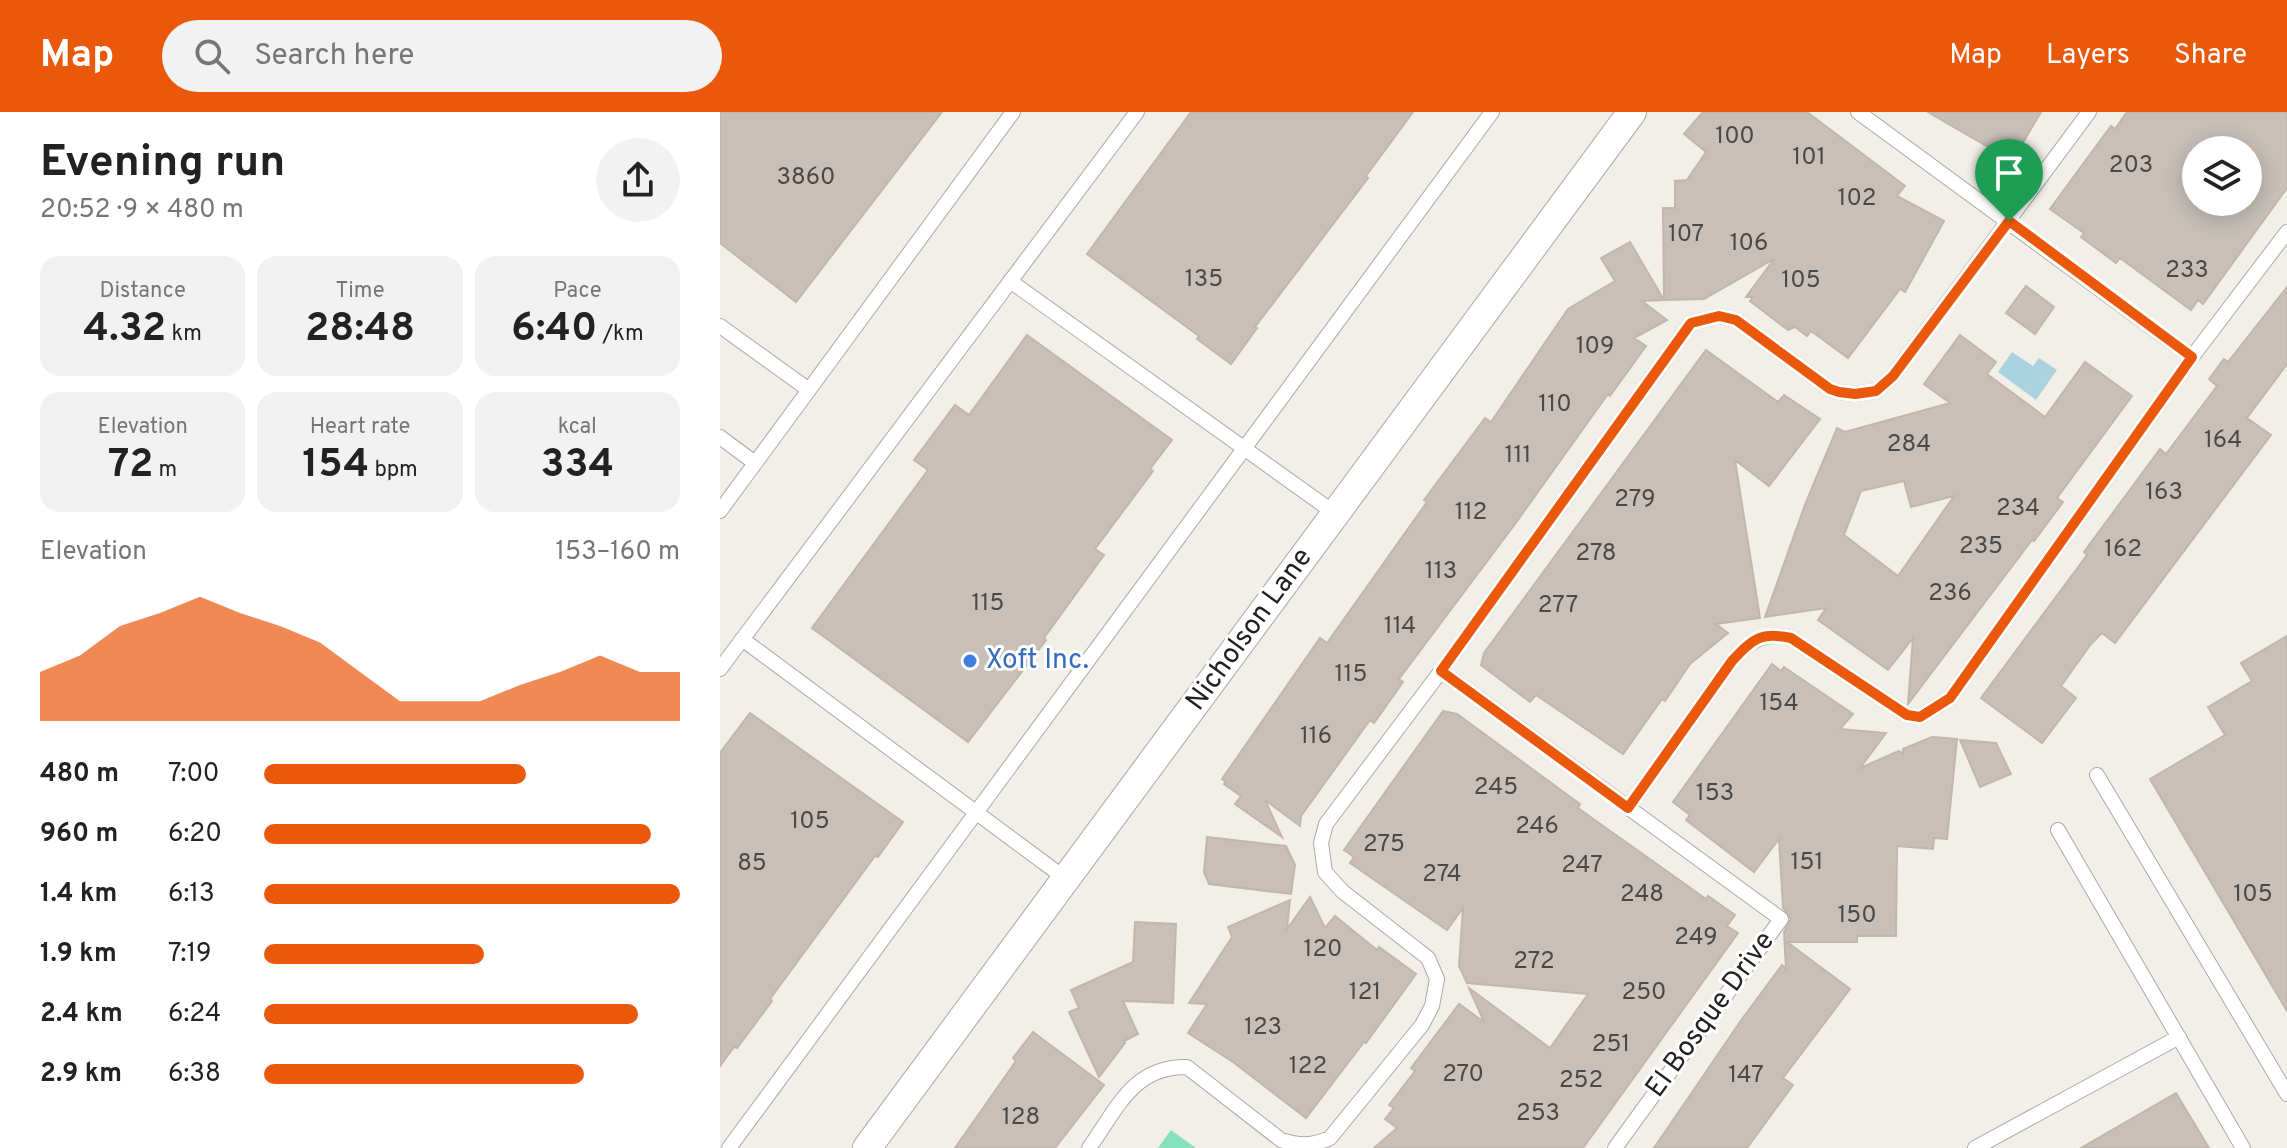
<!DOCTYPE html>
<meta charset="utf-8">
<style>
:root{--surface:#fff;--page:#f2f2f2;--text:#222;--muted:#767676;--accent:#ea580c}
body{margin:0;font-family:Overpass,sans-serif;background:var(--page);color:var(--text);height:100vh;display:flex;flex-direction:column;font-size:30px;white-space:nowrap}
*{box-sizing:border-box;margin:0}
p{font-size:26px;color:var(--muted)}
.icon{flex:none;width:44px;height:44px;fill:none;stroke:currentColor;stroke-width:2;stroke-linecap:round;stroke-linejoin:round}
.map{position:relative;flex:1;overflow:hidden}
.details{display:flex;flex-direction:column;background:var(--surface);width:720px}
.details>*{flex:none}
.tools{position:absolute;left:1462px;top:24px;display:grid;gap:16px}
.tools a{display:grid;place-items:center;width:80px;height:80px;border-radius:50%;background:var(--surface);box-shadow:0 4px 20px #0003;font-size:40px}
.pin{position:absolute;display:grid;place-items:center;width:68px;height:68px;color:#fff;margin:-82px -34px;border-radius:50% 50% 50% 0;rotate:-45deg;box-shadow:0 0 8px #0007}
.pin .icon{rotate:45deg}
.round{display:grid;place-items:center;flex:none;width:84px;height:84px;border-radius:42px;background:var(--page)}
.headline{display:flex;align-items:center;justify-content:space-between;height:136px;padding:0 40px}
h1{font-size:44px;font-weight:700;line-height:60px}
.figures{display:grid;grid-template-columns:repeat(3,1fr);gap:12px;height:136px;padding:8px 40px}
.figures div{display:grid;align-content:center;border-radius:20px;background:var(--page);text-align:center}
.figures b{font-size:40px;font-weight:700}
.figures small{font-size:22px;font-weight:400}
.figures p{font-size:22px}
.chart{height:224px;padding:16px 40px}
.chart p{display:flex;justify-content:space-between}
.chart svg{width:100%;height:144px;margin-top:8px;fill:var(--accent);opacity:.7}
ul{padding:0 40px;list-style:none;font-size:26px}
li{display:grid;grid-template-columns:128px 96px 1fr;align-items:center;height:60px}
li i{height:20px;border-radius:10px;background:var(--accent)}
header{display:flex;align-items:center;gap:48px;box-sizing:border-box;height:112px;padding:0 40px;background:var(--accent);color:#fff}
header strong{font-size:38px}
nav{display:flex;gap:44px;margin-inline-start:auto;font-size:28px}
.search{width:560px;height:72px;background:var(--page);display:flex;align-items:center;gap:20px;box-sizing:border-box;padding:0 28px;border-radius:44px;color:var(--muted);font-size:30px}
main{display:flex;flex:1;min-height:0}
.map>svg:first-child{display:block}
</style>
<header>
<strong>Map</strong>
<div class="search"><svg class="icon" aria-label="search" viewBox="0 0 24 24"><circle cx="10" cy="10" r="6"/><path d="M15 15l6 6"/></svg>Search here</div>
<nav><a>Map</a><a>Layers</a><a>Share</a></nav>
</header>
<main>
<section class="details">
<div class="headline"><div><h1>Evening run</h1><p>20:52 · 9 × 480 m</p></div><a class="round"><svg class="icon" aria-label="share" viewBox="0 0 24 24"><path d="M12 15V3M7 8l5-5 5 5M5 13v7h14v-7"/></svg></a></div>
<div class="figures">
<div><p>Distance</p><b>4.32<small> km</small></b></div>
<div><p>Time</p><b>28:48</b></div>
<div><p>Pace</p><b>6:40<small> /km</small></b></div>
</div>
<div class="figures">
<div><p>Elevation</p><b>72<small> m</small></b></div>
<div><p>Heart rate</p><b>154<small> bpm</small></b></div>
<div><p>kcal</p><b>334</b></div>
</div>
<div class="chart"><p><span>Elevation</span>153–160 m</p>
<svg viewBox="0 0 160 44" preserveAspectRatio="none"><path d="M0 44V29L10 24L20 15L30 11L40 6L50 11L60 15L70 20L80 29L90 38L100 38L110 38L120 33L130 29L140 24L150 29L160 29V44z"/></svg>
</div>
<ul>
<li><b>480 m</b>7:00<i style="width:63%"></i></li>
<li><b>960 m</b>6:20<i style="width:93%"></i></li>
<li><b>1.4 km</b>6:13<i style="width:100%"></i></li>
<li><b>1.9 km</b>7:19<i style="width:53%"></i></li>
<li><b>2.4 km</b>6:24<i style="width:90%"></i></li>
<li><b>2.9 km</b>6:38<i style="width:77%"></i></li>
</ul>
</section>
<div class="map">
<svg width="1567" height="1036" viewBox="0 0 1567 1036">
<rect width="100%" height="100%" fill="#f2efe9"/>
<!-- pitch -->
<path fill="#88e0be" d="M451,1018L476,1036H438Z"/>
<!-- water -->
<path fill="#aad3df" d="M1292,240L1313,254L1319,246L1337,258L1316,288L1278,260Z"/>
<!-- building -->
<path fill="#c7bfb8" stroke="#c4b6ab" stroke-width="2" fill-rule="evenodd" d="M0,0H222L76,190L0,131Z
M471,0H693L646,64L648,66L535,215L537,216L511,252L477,227L479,224L367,142Z
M983,0H1087L1185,74L1177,84L1224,109L1185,180L1180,177L1128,246L1091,219L1087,224L1075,215L1068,218L1030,189L1033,185H1026L1054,147L984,187L944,188L943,96H955V69L967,68L986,40L964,22Z
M1208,0H1321L1292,49Z
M1407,0H1567V76L1483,192L1478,188L1471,198L1400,146L1396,151L1361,125L1364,121L1330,97L1391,14L1395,17ZM1476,38H1528V90H1476Z
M910,130L944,188L922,189L947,208L914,226L926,234L890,284L888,282L795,412L679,567L683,570L654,611L650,608L581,704L580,714L545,688L562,725L515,692L521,684L504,672L506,670L502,667L600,526L607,531L707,390L704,388L765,306L771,310L848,197L895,169L881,146Z
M1306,174L1334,195L1315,222L1286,201Z
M1567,175V252L1527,306L1551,323L1395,531L1382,521L1371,532L1341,574L1356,586L1322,631L1261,586L1367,443L1364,440L1440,337L1446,342L1497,274L1489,267L1504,247L1508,250Z
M307,223L452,328L430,357L433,359L375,437L384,443L324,526L326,528L248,630L92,516L208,358L194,348L235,293L249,303Z
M1240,223L1276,250L1267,262L1325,305L1365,250L1412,284L1337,386L1343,390L1314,429L1312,428L1188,592L1193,526L1168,558L1098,508L1106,496L1045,505L1086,390L1117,316L1125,320L1230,291L1204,272ZM1184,369L1191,395L1234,384L1178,464L1124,423L1141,379Z
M986,238L1058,290L1064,283L1100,307L1049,374L1015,348L1040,506L996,512L1008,521L970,552L945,589L942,587L903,642L816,583L810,590L761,553L764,541L794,500Z
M1567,524V899L1430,667L1505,623L1488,595L1532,569L1521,551Z
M1052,552L1061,559L1064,555L1133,602L1120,617L1166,621L1140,656L1179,639L1183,642V637L1212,625L1237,627L1227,727L1214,726L1213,737L1177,734L1176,824H1137V830H1067L1130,877L1063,966L1073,973L1027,1036H934L1022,907L1062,853L1066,857L1064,820L1071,807L1063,796L1059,727L1034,760L966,708L970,703L953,690Z
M723,599L737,602L860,692L858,696L986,787L988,784L1015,803L1007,814L1018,821L863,1036H654L677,1016L665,1007L674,996L669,993L695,959L691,956L739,892L764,910L749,876L830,936L868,882L747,871L739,854L743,796L727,818L630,751L634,745L624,738Z
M30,601L183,710L158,745L155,744L50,887L52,889L17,936L14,935L0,954V641Z
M1240,628L1276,631L1291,662L1260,675Z
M487,725L566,734L575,753L571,782L489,772L484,760Z
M590,785L605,816L615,804L657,838L659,835L696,862L646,931L644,930L586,1006L513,950L468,921L487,892L469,891L512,825L508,815L570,788L567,817Z
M415,810L456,812L453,891L403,889L418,922L404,929L405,931L379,965L349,900L359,896L351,878L413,850Z
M313,920L384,973L335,1036H235L296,949L293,946Z
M1456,981L1489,1036H1361Z"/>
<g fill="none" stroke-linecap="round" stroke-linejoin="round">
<defs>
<path id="service" d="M1138,0L1472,245
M290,169L616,402
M0,214L89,278
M0,325L35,351
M0,399L293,0
M22,527L346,767
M0,557L417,0
M721,559L1061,807L895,1036
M1377,663L1567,982
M908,696L1012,549C1030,529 1043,519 1071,526L1187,603L1200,605L1230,586L1472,245L1567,120
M1338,718L1523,1036
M9,1036L772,0
M369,1036C397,997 413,954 467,955L561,1028C580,1034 592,1034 610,1026L702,913L712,894L717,867L708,846L622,779L605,760L601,731L606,712L721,559L971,211L999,204L1016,208L1110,277L1119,280L1135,282L1156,279L1173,264L1369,0
M1255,1036L1459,925"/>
<path id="minor" d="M147,1036L912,0"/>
</defs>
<!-- service casing -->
<use href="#service" stroke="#a9a9a9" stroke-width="16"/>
<!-- minor casing -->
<use href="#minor" stroke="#a9a9a9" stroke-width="30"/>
<!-- service -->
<use href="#service" stroke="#fff" stroke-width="14"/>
<!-- minor -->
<use href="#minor" stroke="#fff" stroke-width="28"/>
</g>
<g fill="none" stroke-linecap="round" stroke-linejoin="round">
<defs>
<path id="route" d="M1289,109L1472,245L1230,586L1200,605L1187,603L1071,526C1040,519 1032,528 1012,549L908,696L721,559L971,211L999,204L1016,208L1110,277L1119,280L1135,282L1156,279L1173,264Z"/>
</defs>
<!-- route casing -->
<use href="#route" stroke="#fff" stroke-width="16"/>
<!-- route -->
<use href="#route" stroke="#ea580c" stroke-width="10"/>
</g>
<!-- markers -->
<circle fill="#3f7fe0" stroke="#fff" stroke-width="3" cx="250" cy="549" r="8"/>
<g text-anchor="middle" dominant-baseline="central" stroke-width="6" stroke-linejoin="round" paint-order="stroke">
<!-- number labels -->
<g font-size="24" fill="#4b4948">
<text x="1015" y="25">100</text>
<text x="1089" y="46">101</text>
<text x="1411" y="54">203</text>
<text x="86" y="66">3860</text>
<text x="1137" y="87">102</text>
<text x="966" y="123">107</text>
<text x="1029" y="132">106</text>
<text x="1467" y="159">233</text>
<text x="484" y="168">135</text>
<text x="1081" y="169">105</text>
<text x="875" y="235">109</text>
<text x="835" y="293">110</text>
<text x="1503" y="329">164</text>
<text x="1189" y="333">284</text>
<text x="798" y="344">111</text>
<text x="1444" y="381">163</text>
<text x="915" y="388">279</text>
<text x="1298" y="397">234</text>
<text x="751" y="401">112</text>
<text x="1261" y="435">235</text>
<text x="1403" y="438">162</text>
<text x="876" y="442">278</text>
<text x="721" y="460">113</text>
<text x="1230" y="482">236</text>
<text x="268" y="492">115</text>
<text x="838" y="494">277</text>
<text x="680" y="515">114</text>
<text x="631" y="563">115</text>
<text x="1059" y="592">154</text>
<text x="596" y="625">116</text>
<text x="776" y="676">245</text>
<text x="995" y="682">153</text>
<text x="90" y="710">105</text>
<text x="817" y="715">246</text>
<text x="664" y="733">275</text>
<text x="1087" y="751">151</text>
<text x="32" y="752">85</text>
<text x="862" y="754">247</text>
<text x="722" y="763">274</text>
<text x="922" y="783">248</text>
<text x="1533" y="783">105</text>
<text x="1137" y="804">150</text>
<text x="976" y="826">249</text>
<text x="603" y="838">120</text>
<text x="814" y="850">272</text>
<text x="645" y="881">121</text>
<text x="924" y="881">250</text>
<text x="543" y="916">123</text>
<text x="891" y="933">251</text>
<text x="588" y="955">122</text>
<text x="743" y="963">270</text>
<text x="1026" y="964">147</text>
<text x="861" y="969">252</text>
<text x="818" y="1002">253</text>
<text x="301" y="1006">128</text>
</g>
<!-- street labels -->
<g font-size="28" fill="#222" stroke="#fff">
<text transform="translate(530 518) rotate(-54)">Nicholson Lane</text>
<text transform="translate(991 903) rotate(-54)">El Bosque Drive</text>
</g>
<!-- shop labels -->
<g font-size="28" fill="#366cbe" stroke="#fff" text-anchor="start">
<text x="266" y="549">Xoft Inc.</text>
</g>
</g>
</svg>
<div class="tools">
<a><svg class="icon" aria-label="layers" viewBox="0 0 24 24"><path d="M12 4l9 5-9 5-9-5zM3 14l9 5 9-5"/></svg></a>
</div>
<div class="pin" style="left:1289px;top:109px;background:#1e9e55"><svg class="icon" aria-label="arrive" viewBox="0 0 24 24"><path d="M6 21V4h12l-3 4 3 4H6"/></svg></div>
</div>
</main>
